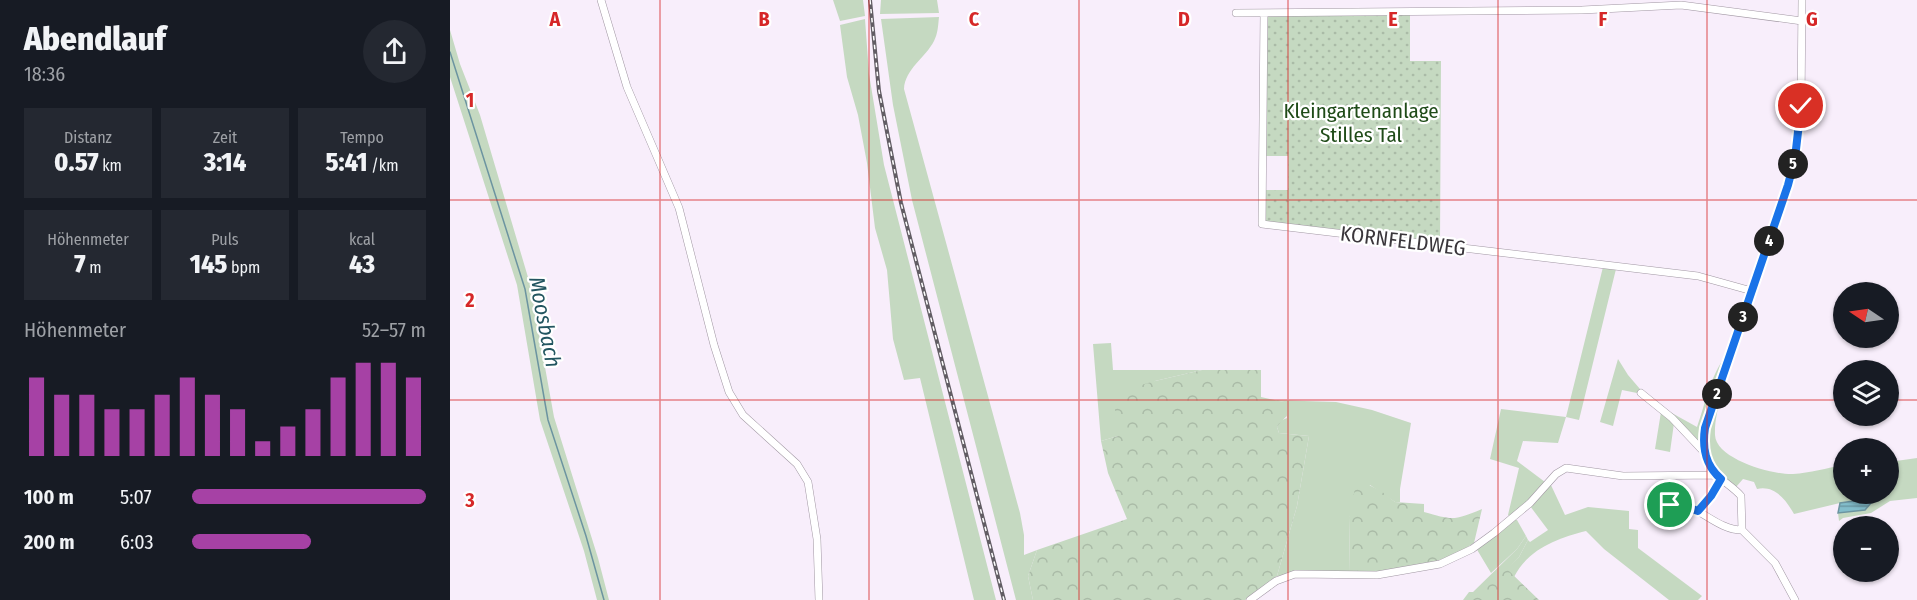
<!DOCTYPE html>
<html lang="de">
<meta charset="utf-8">
<style>
:root{--surface:#171b24;--page:#242831;--text:#f1f3f6;--muted:#9ea1a6;--accent:#a641a5}
body{margin:0;font-family:"Fira Sans Condensed",sans-serif;background:var(--page);color:var(--text);height:100vh;display:flex;flex-direction:column;font-size:22px;white-space:nowrap}
*{box-sizing:border-box;margin:0}
p{font-size:20px;color:var(--muted)}
.icon{flex:none;width:33px;height:33px;fill:none;stroke:currentColor;stroke-width:2;stroke-linecap:round;stroke-linejoin:round}
.map{position:relative;flex:1;overflow:hidden}
.details{display:flex;flex-direction:column;background:var(--surface);width:450px}
.details>*{flex:none}
.needle{width:39px;rotate:283deg}
.buttons{position:absolute;left:1383px;top:282px;display:grid;gap:12px}
.buttons a{display:grid;place-items:center;width:66px;height:66px;border-radius:50%;background:var(--surface);box-shadow:0 2px 4px #0004;font-size:30px}
.pin{position:absolute;display:grid;place-items:center;width:51px;height:51px;color:#fff;margin:-26px;border:3px solid #fff;border-radius:50%;box-shadow:0 2px 6px #0007}
.km{position:absolute;width:30px;height:30px;margin:-15px;border-radius:50%;background:#222;color:#fff;font-size:16px;line-height:30px;text-align:center}
.round{display:grid;place-items:center;flex:none;width:63px;height:63px;border-radius:32px;background:var(--page)}
.headline{display:flex;align-items:center;justify-content:space-between;height:102px;padding:0 24px}
h1{font-size:33px;font-weight:800;line-height:45px}
.metrics{display:grid;grid-template-columns:repeat(3,1fr);gap:9px;height:102px;padding:6px 24px}
.metrics div{display:grid;align-content:center;border-radius:0px;background:var(--page);text-align:center}
.metrics b{font-size:26px;font-weight:800}
.metrics small{font-size:16px;font-weight:400}
.metrics p{font-size:16px}
.chart{height:168px;padding:12px 24px}
.chart p{display:flex;justify-content:space-between}
.chart svg{width:100%;height:108px;margin-top:6px;stroke:var(--accent);stroke-width:6}
ul{padding:0 24px;list-style:none;font-size:20px}
li{display:grid;grid-template-columns:96px 72px 1fr;align-items:center;height:45px}
li i{height:15px;border-radius:8px;background:var(--accent)}
main{display:flex;flex:1;min-height:0}
.map>svg:first-child{display:block}
</style>
<main>
<section class="details">
<div class="headline"><div><h1>Abendlauf</h1><p>18:36</p></div><a class="round"><svg class="icon" aria-label="share" viewBox="0 0 24 24"><path d="M12 15V3M7 8l5-5 5 5M5 13v7h14v-7"/></svg></a></div>
<div class="metrics">
<div><p>Distanz</p><b>0.57<small> km</small></b></div>
<div><p>Zeit</p><b>3:14</b></div>
<div><p>Tempo</p><b>5:41<small> /km</small></b></div>
</div>
<div class="metrics">
<div><p>Höhenmeter</p><b>7<small> m</small></b></div>
<div><p>Puls</p><b>145<small> bpm</small></b></div>
<div><p>kcal</p><b>43</b></div>
</div>
<div class="chart"><p><span>Höhenmeter</span>52–57 m</p>
<svg viewBox="0 0 160 44" preserveAspectRatio="none"><path d="M5 44V12M15 44V19M25 44V19M35 44V25M45 44V25M55 44V19M65 44V12M75 44V19M85 44V25M95 44V38M105 44V32M115 44V25M125 44V12M135 44V6M145 44V6M155 44V12"/></svg>
</div>
<ul>
<li><b>100 m</b>5:07<i style="width:100%"></i></li>
<li><b>200 m</b>6:03<i style="width:51%"></i></li>
</ul>
</section>
<div class="map">
<svg width="1467" height="600" viewBox="0 0 1467 600">
<defs>
<pattern id="forest-crowns" width="20" height="18" patternUnits="userSpaceOnUse" patternTransform="scale(1.5)"><rect width="20" height="18" fill="#c5d9c1"/><path d="M2 6a3 3 0 1 1 6 0M12 15a3 3 0 1 1 6 0" fill="none" stroke="#aabba7"/></pattern>
<pattern id="garden-dots" width="8" height="8" patternUnits="userSpaceOnUse" patternTransform="scale(1.5)"><rect width="8" height="8" fill="#c5d9c1"/><path d="M2 2h.1M6 6h.1" fill="none" stroke="#aabba7" stroke-width="1.8" stroke-linecap="round"/></pattern>
<pattern id="water-rules" width="6" height="5" patternUnits="userSpaceOnUse" patternTransform="scale(1.5)"><rect width="6" height="5" fill="#82bdcb"/><path d="M0 2.5h6" fill="none" stroke="#6b9aa6"/></pattern>
</defs>
<rect width="100%" height="100%" fill="#f8eefb"/>
<!-- green -->
<path fill="#c5d9c1" d="M383,0H413L415,16L390,21Z
M431,0H487L489,13L430,14Z
M489,17C488,26 488,33 484,41C476,57 455,69 454,89L570,513L574,535V555L587,550L578,576L583,600H566L462,200L443,105L431,19Z
M415,19L419,74L434,165L546,600H524L470,378L454,380L443,339L437,270L425,228L417,163L408,115L397,77L390,25Z
M0,30L10,64L30,115L80,284L104,417L148,558L159,600H147L134,551L90,420L67,285L0,77Z
M1153,267L1166,269L1129,420L1116,417L1108,443L1073,441L1067,461L1095,482L1084,495L1060,517L1058,515L1069,468L1040,459L1051,409L1116,417Z
M661,343L663,370H752L705,381L668,436L651,441L643,344Z
M1280,351L1256,416L1250,444L1211,407L1247,427C1256,402 1261,371 1280,351Z
M1284,353C1278,377 1264,410 1265,435C1266,459 1322,475 1343,474C1360,473 1377,468 1393,465L1394,494H1438L1439,462L1467,458V498L1440,501L1421,513L1393,518L1389,521L1388,513L1415,510L1418,499L1390,503L1344,514C1336,500 1325,485 1307,489L1304,482L1293,479L1286,487C1279,482 1269,476 1264,469C1244,440 1273,383 1284,353Z
M1168,359L1178,375L1190,389L1187,393L1172,390L1163,426L1150,422Z
M822,400L886,402L922,410L961,423L950,489V502H945L920,485L899,517L900,573L827,576L847,506L859,436L829,433L827,427L830,421L837,418L834,402Z
M1211,412L1224,423L1220,452L1205,449Z
M1100,483L1115,515L1138,507L1179,511V529L1188,530V548L1252,596L1248,600H1219L1154,549L1136,531C1108,538 1078,549 1064,577L1056,569L1069,557L1078,540L1080,542L1098,530L1080,506Z
M1064,520H1067L1076,536L1067,549L1041,573L1026,548Z"/>
<!-- forest -->
<path fill="url(#forest-crowns)" d="M752,370H811V397L834,402L839,406C840,418 832,418 827,427L829,433L859,436L847,506L827,576L795,600H583L578,576L587,550L677,519L658,473L651,441L668,436L663,393L705,381Z
M907,479L931,491L945,502L974,504V512C1002,520 1004,521 1032,509L1024,543C988,567 943,572 900,573L899,517Z
M1076,536L1078,540L1069,557L1057,569L1089,600H1013L1019,592H1023L1067,549Z"/>
<!-- garden -->
<path fill="url(#garden-dots)" d="M960,14V61H991L990,244L816,222L814,219V190H838V156H814L816,19L818,16Z"/>
<!-- water -->
<path fill="url(#water-rules)" stroke="#6c94a0" stroke-width="1.5" d="M1418,499L1421,503L1415,510L1388,513L1390,503Z"/>
<g fill="none" stroke-linecap="round" stroke-linejoin="round">
<!-- stream -->
<path stroke="#6c94a0" stroke-width="1.5" d="M0,52L75,289L98,420L136,536L154,600"/>
<defs>
<path id="minor" d="M151,0L177,87L229,208L264,345L279,392L293,415L347,464L358,482L367,539L369,600
M786,13L1132,10L1231,5L1352,21
M814,13L812,224L1248,276L1302,291
M1191,393L1222,418L1254,452
M1248,511L1261,496L1271,479
M1212,522L1219,505C1245,499 1264,530 1292,530
M800,600L826,581L845,574L927,575L990,564L1022,549L1044,533L1080,503L1106,474L1116,468L1173,476L1267,475
M1345,600L1325,563L1292,530L1291,496C1285,489 1277,484 1270,478C1250,462 1252,439 1259,417L1341,173L1351,106L1352,0"/>
</defs>
<!-- minor casing -->
<use href="#minor" stroke="#a197a3" stroke-width="8"/>
<!-- minor -->
<use href="#minor" stroke="#fff" stroke-width="7"/>
<defs>
<path id="rail" d="M420,0L429,91L451,203L554,600"/>
</defs>
<!-- rail casing -->
<use href="#rail" stroke="#625d64" stroke-width="4"/>
<!-- rail -->
<use href="#rail" stroke="#fff" stroke-width="1.5" stroke-dasharray="4.5" stroke-linecap="butt"/>
</g>
<g fill="none" stroke-linecap="round" stroke-linejoin="round">
<defs>
<path id="route" d="M1220,505L1228,504L1248,511L1261,496L1271,479C1255,465 1252,448 1255,428L1338,185L1345,158L1351,106"/>
</defs>
<!-- route casing -->
<use href="#route" stroke="#fff" stroke-width="12"/>
<!-- route -->
<use href="#route" stroke="#1a73e8" stroke-width="8"/>
</g>
<!-- grid -->
<path fill="none" stroke="#d62828" stroke-width="1.5" stroke-opacity="0.55" d="M210,0V600M419,0V600M629,0V600M838,0V600M1048,0V600M1257,0V600M0,200H1467M0,400H1394M1438,400H1467"/>
<g text-anchor="middle" dominant-baseline="central" stroke-width="4.5" stroke-linejoin="round" paint-order="stroke">
<!-- park labels -->
<g font-size="21" fill="#1f4b18" stroke="#fff">
<text x="911" y="111">Kleingartenanlage<tspan x="911" dy="24">Stilles Tal</tspan></text>
</g>
<!-- street labels -->
<g font-size="21" fill="#3a363b" stroke="#fff">
<text transform="translate(953 241) rotate(7)">KORNFELDWEG</text>
</g>
<!-- water labels -->
<g font-size="22" font-style="italic" fill="#225560" stroke="#fff">
<text transform="translate(95 322) rotate(79)">Moosbach</text>
</g>
</g>
<g font-size="20" text-anchor="middle" font-weight="bold" fill="#d62828" stroke="#fff" stroke-width="4.5" stroke-linejoin="round" paint-order="stroke">
<text x="105" y="26">A</text>
<text x="314" y="26">B</text>
<text x="524" y="26">C</text>
<text x="734" y="26">D</text>
<text x="943" y="26">E</text>
<text x="1153" y="26">F</text>
<text x="1362" y="26">G</text>
<text x="20" y="107">1</text>
<text x="20" y="307">2</text>
<text x="20" y="507">3</text>
</g>
</svg>
<div class="buttons">
<a><svg class="needle" viewBox="-14 -14 28 28"><path d="M0-13l5 13h-10z" fill="#e53935"/><path d="M0 13l5-13h-10z" fill="#9ea1a6"/></svg></a>
<a><svg class="icon" aria-label="layers" viewBox="0 0 24 24"><path d="M12 4l9 5-9 5-9-5zM3 14l9 5 9-5"/></svg></a>
<a>+</a>
<a>−</a>
</div>
<div class="pin" style="left:1220px;top:505px;background:#1e9e55"><svg class="icon" aria-label="arrive" viewBox="0 0 24 24"><path d="M6 21V4h12l-3 4 3 4H6"/></svg></div>
<div class="pin" style="left:1351px;top:106px;background:#d93025"><svg class="icon" aria-label="check" viewBox="0 0 24 24"><path d="M5 12l5 5 9-10"/></svg></div>
<b class="km" style="left:1267px;top:394px">2</b>
<b class="km" style="left:1293px;top:317px">3</b>
<b class="km" style="left:1319px;top:241px">4</b>
<b class="km" style="left:1343px;top:164px">5</b>
</div>
</main>
